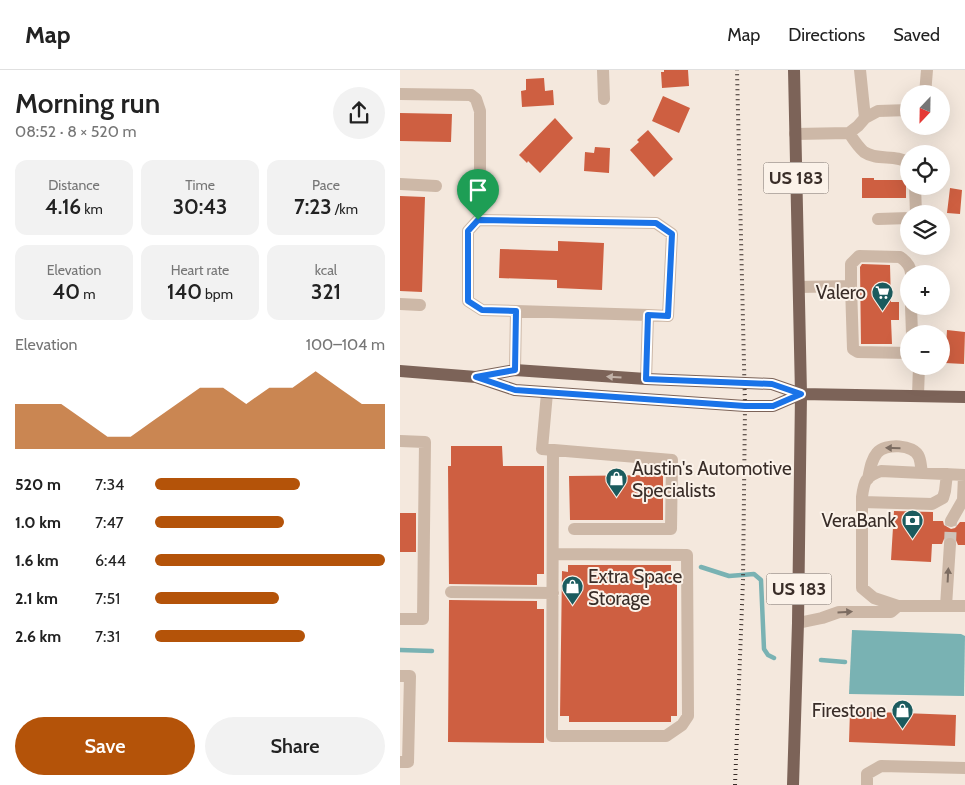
<!DOCTYPE html>
<meta charset="utf-8">
<style>
:root{--surface:#fff;--page:#f2f2f2;--text:#222;--muted:#767676;--line:#e0e0e0;--accent:#b45309}
body{margin:0;font-family:Cabin,sans-serif;background:var(--page);color:var(--text);height:100vh;display:flex;flex-direction:column;font-size:19px;white-space:nowrap}
*{box-sizing:border-box;margin:0}
p{font-size:16px;color:var(--muted)}
.icon{flex:none;width:28px;height:28px;fill:none;stroke:currentColor;stroke-width:2;stroke-linecap:round;stroke-linejoin:round}
.map{position:relative;flex:1;overflow:hidden}
.side{display:flex;flex-direction:column;background:var(--surface);width:400px}
.side>*{flex:none}
.needle{width:32px;rotate:202deg}
.buttons{position:absolute;left:500px;top:15px;display:grid;gap:10px}
.buttons a{display:grid;place-items:center;width:50px;height:50px;border-radius:50%;background:var(--surface);box-shadow:0 5px 20px #0002;font-size:25px}
.pin{position:absolute;display:grid;place-items:center;width:42px;height:42px;color:#fff;margin:-51px -21px;border-radius:50% 50% 50% 0;rotate:-45deg;box-shadow:0 0 5px #0007}
.pin .icon{rotate:45deg}
.round{display:grid;place-items:center;flex:none;width:52px;height:52px;border-radius:26px;background:var(--page)}
.headline{display:flex;align-items:center;justify-content:space-between;height:85px;padding:0 15px}
h1{font-size:28px;font-weight:600;line-height:38px}
.metrics{display:grid;grid-template-columns:repeat(3,1fr);gap:8px;height:85px;padding:5px 15px}
.metrics div{display:grid;align-content:center;border-radius:12px;background:var(--page);text-align:center}
.metrics b{font-size:21px;font-weight:600}
.metrics small{font-size:14px;font-weight:400}
.metrics p{font-size:14px}
.chart{height:140px;padding:10px 15px}
.chart p{display:flex;justify-content:space-between}
.chart svg{width:100%;height:90px;margin-top:5px;fill:var(--accent);opacity:.7}
.button{display:flex;gap:10px;margin-top:auto;padding:10px 15px}
.button a{flex:1;height:58px;border-radius:30px;background:var(--accent);color:#fff;font-size:20px;font-weight:600;line-height:58px;text-align:center}
.button a+a{background:var(--page);color:var(--text)}
ul{padding:0 15px;list-style:none;font-size:16px}
li{display:grid;grid-template-columns:80px 60px 1fr;align-items:center;height:38px}
li i{height:12px;border-radius:6px;background:var(--accent)}
header{display:flex;align-items:center;gap:30px;box-sizing:border-box;height:70px;padding:0 25px;background:var(--surface);border-bottom:1px solid var(--line)}
header strong{font-size:24px}
nav{display:flex;gap:28px;margin-inline-start:auto;font-size:18px}
main{display:flex;flex:1;min-height:0}
.map>svg:first-child{display:block}
</style>
<header>
<strong>Map</strong>
<nav><a>Map</a><a>Directions</a><a>Saved</a></nav>
</header>
<main>
<section class="side">
<div class="headline"><div><h1>Morning run</h1><p>08:52 · 8 × 520 m</p></div><a class="round"><svg class="icon" aria-label="share" viewBox="0 0 24 24"><path d="M12 15V3M7 8l5-5 5 5M5 13v7h14v-7"/></svg></a></div>
<div class="metrics">
<div><p>Distance</p><b>4.16<small> km</small></b></div>
<div><p>Time</p><b>30:43</b></div>
<div><p>Pace</p><b>7:23<small> /km</small></b></div>
</div>
<div class="metrics">
<div><p>Elevation</p><b>40<small> m</small></b></div>
<div><p>Heart rate</p><b>140<small> bpm</small></b></div>
<div><p>kcal</p><b>321</b></div>
</div>
<div class="chart"><p><span>Elevation</span>100–104 m</p>
<svg viewBox="0 0 160 44" preserveAspectRatio="none"><path d="M0 44V22L10 22L20 22L30 30L40 38L50 38L60 30L70 22L80 14L90 14L100 22L110 14L120 14L130 6L140 14L150 22L160 22V44z"/></svg>
</div>
<ul>
<li><b>520 m</b>7:34<i style="width:63%"></i></li>
<li><b>1.0 km</b>7:47<i style="width:56%"></i></li>
<li><b>1.6 km</b>6:44<i style="width:100%"></i></li>
<li><b>2.1 km</b>7:51<i style="width:54%"></i></li>
<li><b>2.6 km</b>7:31<i style="width:65%"></i></li>
</ul>
<div class="button"><a>Save</a><a>Share</a></div>
</section>
<div class="map">
<svg width="565" height="715" viewBox="0 0 565 715">
<rect width="100%" height="100%" fill="#f4e8dd"/>
<!-- water -->
<path fill="#79b2b3" d="M452,560L561,564L565,566L564,626L449,624Z"/>
<g fill="none" stroke-linecap="round" stroke-linejoin="round">
<!-- stream -->
<path stroke="#79b2b3" stroke-width="4.5" d="M301,497L329,506L354,504L361,510L364,579L368,585L374,588
M0,580L32,581
M421,590L445,592"/>
</g>
<!-- building -->
<path fill="#ce5f41" d="M264,0H288L289,16L262,18L261,2H264Z
M144,8L145,21L153,20L154,35L122,37L121,21L126,20V9Z
M263,26L290,38L279,63L252,51Z
M0,43L52,44L51,72L0,71Z
M155,48L173,68L140,103L128,91L127,93L119,85Z
M248,60L273,89L254,107L230,80L239,72L237,70Z
M195,77L210,78L209,103L184,101L185,82L194,83Z
M462,108H474V110H506V128H462Z
M550,118L562,120L560,144L547,143Z
M0,126L25,127L22,222L0,221Z
M158,171L204,173L202,220L157,218V210L99,208L100,179L158,181Z
M462,194L490,195L491,232H499V250H491L492,274H461L460,197Z
M547,260L565,262L564,294L545,293Z
M51,376H102L103,396H144V504H137V515L49,514L48,396H51Z
M263,405V450H170L169,406Z
M494,441L533,442V451H543L544,455L551,459L555,458L560,452H565V475H558L555,468L550,466L544,469L542,474H532L531,492L491,490Z
M0,443H16V482H0Z
M168,495H271V502H277V646H271V652H169V646H160L162,501L168,502Z
M49,530L137,531V539H144V673L48,672Z
M450,641L556,645L555,676L449,672Z"/>
<g fill="none" stroke-linecap="round" stroke-linejoin="round">
<!-- minor-tunnel -->
<path stroke="#cfc3b9" stroke-width="12" stroke-dasharray="12 6" stroke-linecap="butt" d="M550,474L551,451"/>
<!-- minor -->
<path stroke="#cdb8a7" stroke-width="12" d="M203,0L204,29
M460,0L465,48
M0,24L71,25L76,29L80,41V99
M525,24L527,0
M449,63C453,69 458,77 464,82C477,91 496,84 509,93
M395,64L449,63L458,56L465,48L478,41L509,40
M0,114L36,116
M515,116L516,144
M478,149L509,148
M451,216V194L459,186L500,187C506,191 511,196 511,204
M399,217L451,216L453,279L458,282L509,283
M0,234L20,235
M511,236L512,264
M115,300L116,241
M246,309L248,245L268,246L272,164L256,153L78,150L68,161V231L82,240L248,245
M147,323L142,379L272,390L271,459H174
M518,325L519,296
M0,371L25,372L23,549H0
M565,405L481,401C465,407 464,411 462,427V518L474,528L498,536H565
M468,409C470,400 471,390 477,383C485,373 514,374 519,387C521,392 521,398 522,403
M462,432L532,434L543,428L545,421L547,404
M551,451L563,430L564,405
M153,484L287,485L288,646L282,655L266,666H152L153,380
M51,522L153,523
M546,536L550,474
M398,553L422,548L439,542H491L498,536
M0,606H10L8,692H0
M467,715V704L481,696L565,698"/>
<!-- major -->
<path stroke="#7c6358" stroke-width="12" d="M0,301L76,307L115,320L345,336H373L401,324
M76,307L115,300L246,309L372,314L401,324L565,327
M393,715L398,553L401,324L394,0"/>
<!-- rail -->
<path stroke="#392d28" stroke-width="4" stroke-dasharray="1 4" stroke-linecap="butt" d="M335,715L343,510L345,336L337,0"/>
</g>
<!-- one-way arrows -->
<defs><path id="oneway-solid" d="M-6-.8H1V-3.2L6.5 0L1 3.2V.8H-6Z" transform="scale(1.25)"/></defs>
<use fill="#c2b2a8" href="#oneway-solid" transform="translate(214 307) rotate(-176)"/>
<g fill="#7c6c61">
<use href="#oneway-solid" transform="translate(493 378) rotate(-179)"/>
<use href="#oneway-solid" transform="translate(548 505) rotate(-87)"/>
<use href="#oneway-solid" transform="translate(445 542) rotate(-3)"/>
</g>
<g fill="none" stroke-linecap="round" stroke-linejoin="round">
<defs>
<path id="route" d="M78,150L256,153L272,164L268,246L248,245L246,309L372,314L401,324L373,336H345L115,320L76,307L115,300L116,241L82,240L68,231V161Z"/>
</defs>
<!-- route casing -->
<use href="#route" stroke="#fff" stroke-width="10"/>
<!-- route -->
<use href="#route" stroke="#1a73e8" stroke-width="6"/>
</g>
<!-- icons -->
<defs>
<symbol id="supermarket-pin" viewBox="-11 -11 22 30"><path d="M0 17L-7.5 6A9.5 9.5 0 1 1 7.5 6Z" fill="#1b5b5e" stroke="#fbf2e9"/><path d="M-6-5.5h2.5l.6 2H6L4.5 2H-2.5L-4.4-4H-6ZM-1.5 3.2a1.3 1.3 0 1 0 .1 0ZM3 3.2a1.3 1.3 0 1 0 .1 0Z" fill="#fff"/></symbol>
<symbol id="shop-pin" viewBox="-11 -11 22 30"><path d="M0 17L-7.5 6A9.5 9.5 0 1 1 7.5 6Z" fill="#1b5b5e" stroke="#fbf2e9"/><path d="M-5-2.5h2.3a2.7 3.5 0 0 1 5.4 0H5L5.5 6h-11ZM-1.5-2.5h3a1.5 2.3 0 0 0-3 0Z" fill="#fff"/></symbol>
<symbol id="bank-pin" viewBox="-11 -11 22 30"><path d="M0 17L-7.5 6A9.5 9.5 0 1 1 7.5 6Z" fill="#1b5b5e" stroke="#fbf2e9"/><path d="M-6-4H6V4H-6ZM0-2.3a2.3 2.3 0 1 0 0 4.6a2.3 2.3 0 1 0 0-4.6Z" fill="#fff"/></symbol>
</defs>
<g fill-rule="evenodd">
<use href="#supermarket-pin" x="470" y="210" width="25" height="34"/>
<use href="#shop-pin" x="204" y="396" width="25" height="34"/>
<use href="#bank-pin" x="500" y="438" width="25" height="34"/>
<use href="#shop-pin" x="160" y="504" width="25" height="34"/>
<use href="#shop-pin" x="490" y="628" width="25" height="34"/>
</g>
<g text-anchor="middle" dominant-baseline="central" stroke-width="4" stroke-linejoin="round" paint-order="stroke">
<!-- shield labels -->
<g fill="#fbf2e9" stroke="#736862" stroke-width="1">
<rect x="363.5" y="92.5" width="65" height="31" rx="4"/>
<rect x="366.5" y="503.5" width="65" height="31" rx="4"/>
</g>
<g font-size="18" font-weight="bold" fill="#392d28">
<text x="396" y="108">US 183</text>
<text x="399" y="519">US 183</text>
</g>
<!-- poi labels -->
<g font-size="19" fill="#392d28" stroke="#fbf2e9" text-anchor="end">
<text x="466" y="222">Valero</text>
<text x="232" y="398" text-anchor="start">Austin's Automotive<tspan x="232" dy="22">Specialists</tspan></text>
<text x="496" y="450">VeraBank</text>
<text x="188" y="506" text-anchor="start">Extra Space<tspan x="188" dy="22">Storage</tspan></text>
<text x="486" y="640">Firestone</text>
</g>
</g>
</svg>
<div class="buttons">
<a><svg class="needle" viewBox="-14 -14 28 28"><path d="M0-13l5 13h-10z" fill="#e53935"/><path d="M0 13l5-13h-10z" fill="#767676"/></svg></a>
<a><svg class="icon" aria-label="locate" viewBox="0 0 24 24"><circle cx="12" cy="12" r="6"/><path d="M12 2v4M12 18v4M2 12h4M18 12h4"/></svg></a>
<a><svg class="icon" aria-label="layers" viewBox="0 0 24 24"><path d="M12 4l9 5-9 5-9-5zM3 14l9 5 9-5"/></svg></a>
<a>+</a>
<a>−</a>
</div>
<div class="pin" style="left:78px;top:150px;background:#1e9e55"><svg class="icon" aria-label="arrive" viewBox="0 0 24 24"><path d="M6 21V4h12l-3 4 3 4H6"/></svg></div>
</div>
</main>
